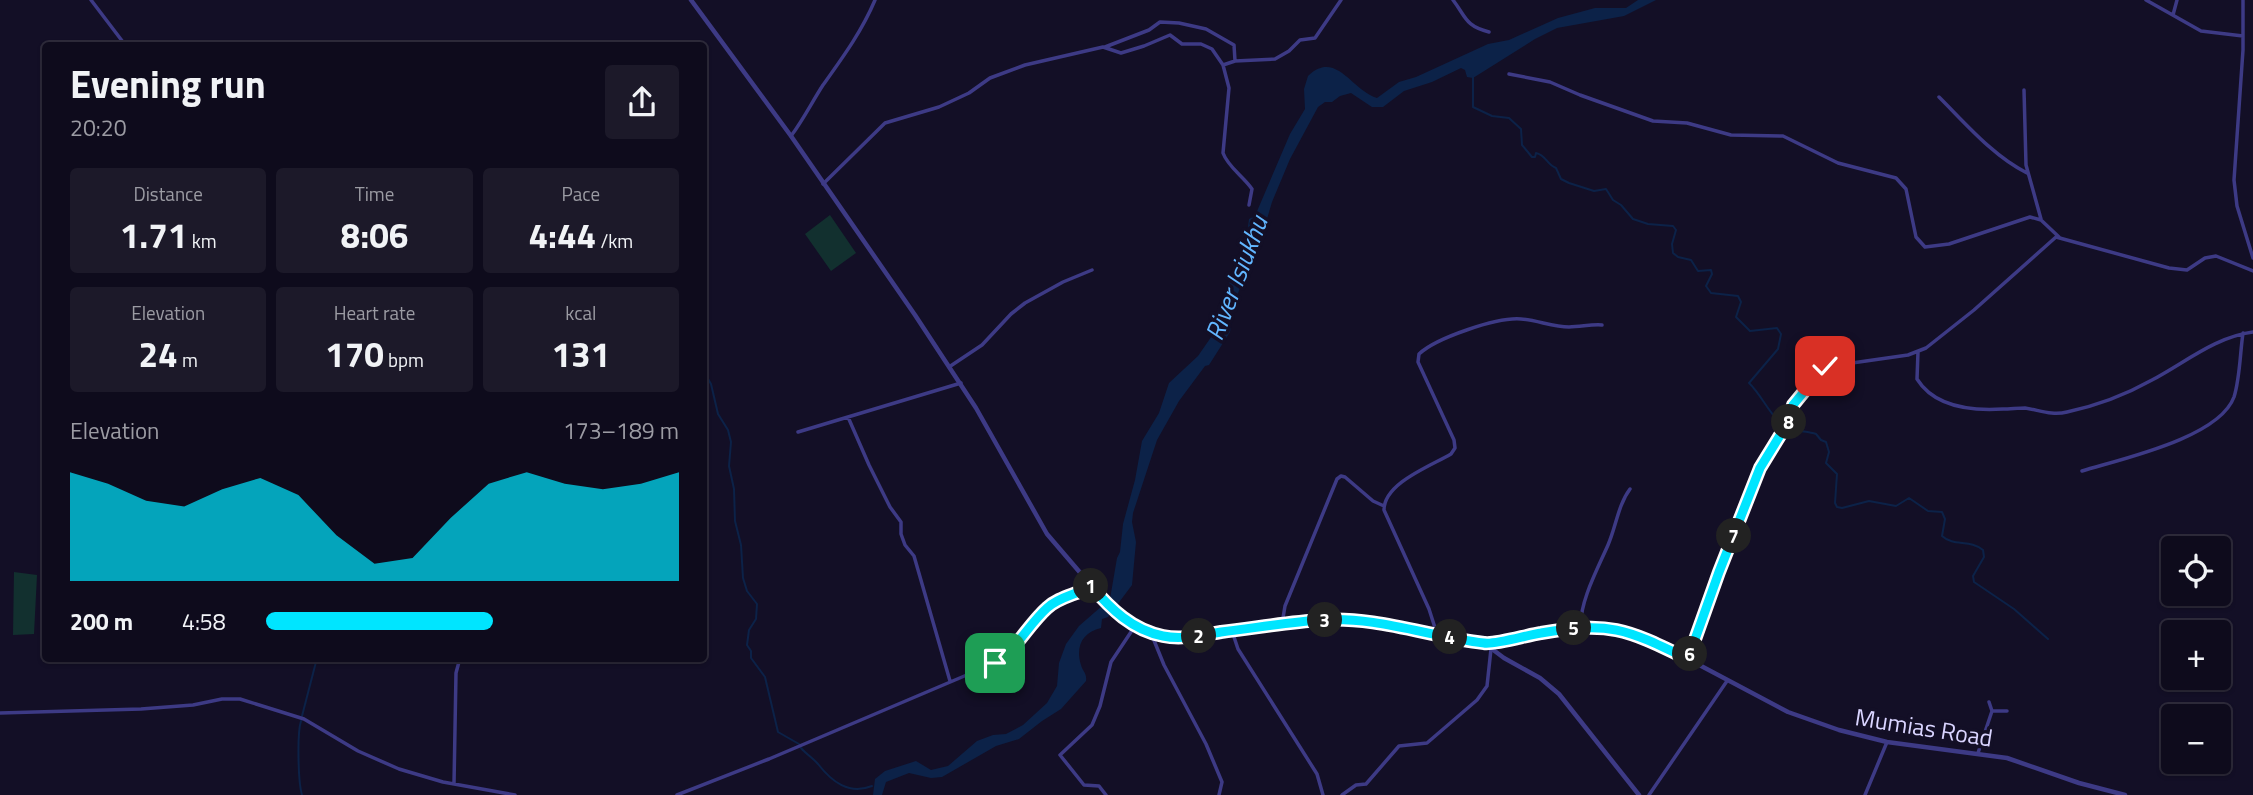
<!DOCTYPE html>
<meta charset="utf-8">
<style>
:root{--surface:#0e0b1c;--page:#1c1929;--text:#f1f3f6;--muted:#9b9ba3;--line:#2e2b3b;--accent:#00e5ff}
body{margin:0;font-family:"Titillium Web",sans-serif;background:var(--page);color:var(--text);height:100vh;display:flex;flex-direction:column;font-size:26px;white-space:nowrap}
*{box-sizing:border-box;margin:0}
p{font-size:23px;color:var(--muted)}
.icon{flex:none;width:38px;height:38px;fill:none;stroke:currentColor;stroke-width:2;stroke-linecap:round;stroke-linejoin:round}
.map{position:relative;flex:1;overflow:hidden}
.drawer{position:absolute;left:42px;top:42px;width:665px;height:620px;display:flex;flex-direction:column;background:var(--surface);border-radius:7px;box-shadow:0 2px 5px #0004,0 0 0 2px var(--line)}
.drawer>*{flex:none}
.tools{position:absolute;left:2161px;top:536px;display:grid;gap:14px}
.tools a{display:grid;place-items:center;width:70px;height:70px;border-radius:7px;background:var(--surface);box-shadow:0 2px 5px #0004,0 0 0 2px var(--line);font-size:35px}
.pin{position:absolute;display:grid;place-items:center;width:60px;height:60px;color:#fff;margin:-30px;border-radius:14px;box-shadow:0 4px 10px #0006}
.km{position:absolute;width:35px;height:35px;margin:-18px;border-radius:50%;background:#222;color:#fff;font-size:19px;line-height:35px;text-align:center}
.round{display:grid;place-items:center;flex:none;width:74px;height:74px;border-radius:7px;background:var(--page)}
.head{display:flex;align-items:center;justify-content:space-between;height:119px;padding:0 28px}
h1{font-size:38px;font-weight:700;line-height:52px}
.figures{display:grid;grid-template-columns:repeat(3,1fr);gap:10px;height:119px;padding:7px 28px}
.figures div{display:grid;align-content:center;border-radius:7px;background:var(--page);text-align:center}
.figures b{font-size:35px;font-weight:700}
.figures small{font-size:19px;font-weight:400}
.figures p{font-size:19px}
.chart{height:196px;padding:14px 28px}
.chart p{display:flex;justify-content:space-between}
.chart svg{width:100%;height:126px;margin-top:7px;fill:var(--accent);opacity:.7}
ul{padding:0 28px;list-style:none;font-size:23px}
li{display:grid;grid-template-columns:112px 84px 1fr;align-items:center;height:52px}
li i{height:18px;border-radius:9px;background:var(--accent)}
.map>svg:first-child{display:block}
</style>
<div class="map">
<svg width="2253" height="795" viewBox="0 0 2253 795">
<rect width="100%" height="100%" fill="#130f26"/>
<!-- green -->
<path fill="#12302f" d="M830,215L856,253L831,271L805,234Z
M14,572L37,575L34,634L13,635Z"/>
<!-- water -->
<path fill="#0c2248" d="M1638,0H1656L1624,16L1557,28L1535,39L1473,78L1467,77L1465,70L1461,68L1432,82L1404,91L1383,107H1372L1351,93L1340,96L1332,102H1325L1318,107L1290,159L1272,202L1264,229L1234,303L1230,332L1209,365L1205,366L1179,401L1157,440L1133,513L1132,522L1136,542L1132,585L1108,617L1102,619L1101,628C1083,632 1075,646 1081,665C1083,672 1087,673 1086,681L1061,709L1042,721L1019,739L996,746L942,777L931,778L909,773L886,782L882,795H873L875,779L885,771L916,761L931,770L948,766L977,741L993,735L1006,734L1023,725L1047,703L1057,686L1059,663L1066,644L1079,626L1110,599L1117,558L1120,552L1123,524L1135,480L1142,441L1159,413L1169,383L1198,356L1216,330L1218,311L1246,242L1249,219L1255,216L1290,134L1305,109L1304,89L1308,76C1336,49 1352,91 1377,98L1399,82L1416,77L1488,44L1509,40L1558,18L1595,8H1626Z"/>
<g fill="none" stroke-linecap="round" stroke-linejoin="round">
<!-- stream -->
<path stroke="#0c2248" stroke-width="2" d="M1473,76V107L1492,116L1509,118L1521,129L1522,145L1532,157H1535L1536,153C1546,155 1547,165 1556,168L1561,179L1569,183L1594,191L1606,189L1613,200L1621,205L1633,219L1648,224L1673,226L1676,230L1672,244L1673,253L1678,257L1691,260L1698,271L1711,270L1712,274L1706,286L1711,293L1738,296L1741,302L1736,317L1750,331L1777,328L1781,334L1778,349L1749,383C1763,396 1771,420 1789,428C1797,432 1807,431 1816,434L1821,440L1826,442L1829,452L1826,463L1837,474L1835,503L1837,507L1842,508L1869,501L1896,506L1909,498L1928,511L1942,512L1945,519L1942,536C1954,547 1970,539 1983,550L1984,557L1973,576L1974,582L2014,609L2048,639
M704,372L711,384L718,414L728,430L731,442L729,466L734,489L735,521L741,545L743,578L747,591L757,604L756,619L749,630L747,645L751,651V658L765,677L778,732L799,744
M302,716L317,658
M301,721C297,733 298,782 302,795
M801,748C806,754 813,758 818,764C832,782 849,795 872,786"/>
<!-- minor -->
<path stroke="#3d3a85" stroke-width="3.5" d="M91,0L126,46
M1453,0C1466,17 1465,26 1489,32
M2146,0L2201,31L2243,36
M2243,0V50L2234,180L2237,206L2253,258
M2173,15L2177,0
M1105,47L1149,30L1160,22L1179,23L1206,29L1234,45L1235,61
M1223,65L1229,88L1223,153C1228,167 1243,176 1252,189L1249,205
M1509,74L1550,82L1580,95L1653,121L1687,123L1731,135L1783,136L1838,163L1896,178L1906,189L1916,237L1925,247L1949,244L2030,217L2041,220L2059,237
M2024,90L2026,165L2041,219
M1939,97C1965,123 1993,156 2027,173
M791,136C803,120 812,102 823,85C843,57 862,31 875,0
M823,184L885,123L939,107L969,93L990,78L1025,65L1103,47L1121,53L1144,46L1170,35L1182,44H1201L1212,49L1223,65L1235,61L1275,59L1289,51L1300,40L1315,38L1341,0
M1918,352L1917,379C1935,408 1972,411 2003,409C2010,409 2018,408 2025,408C2039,410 2052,416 2067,412C2095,406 2127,394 2152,380C2186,362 2215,337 2253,332
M949,367L982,345L1011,314L1025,303L1063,282L1092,270
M848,417L869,465L890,507L901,522V534L905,545L914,556L950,681
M798,432L961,383
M2082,471C2121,459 2219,438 2234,397C2240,378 2240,353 2243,333
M1282,624L1285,606L1337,479L1341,476L1345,477L1373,501L1384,506
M1581,627C1579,603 1598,568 1608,545C1616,527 1618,505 1630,489
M1232,631L1238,649L1317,774L1323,795
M1151,633L1164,665L1206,744L1222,782L1219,795
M1437,634L1429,609L1384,510C1384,483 1431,466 1451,454L1455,448L1454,440L1418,362L1419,354C1436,338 1497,317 1521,319C1537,320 1553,327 1569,327C1581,327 1591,324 1602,325
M1688,659L1719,572L1760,468L1787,424L1793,405L1824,367L1908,355L1926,348L1974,310L2056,237L2169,268L2187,270L2205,258L2216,256L2253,271
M1989,702L1992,711
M0,713L141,709L193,705L222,699H240L304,719L358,751L399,769L443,782L515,795
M1978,753L1992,711H2007
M454,784L456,673L460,658
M677,795L769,759L995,663C1017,649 1028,625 1047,608C1060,596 1077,595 1091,586
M1106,795L1099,786L1084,785L1060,755L1092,725L1100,706L1111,662L1135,626
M1342,795L1356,785L1366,784L1399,746L1427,743L1477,700L1487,686L1491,649
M1649,795L1727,681
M1865,795L1887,742"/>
<!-- tertiary -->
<path stroke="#3d3a85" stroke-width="4.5" d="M691,0L791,136L915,315L976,408L1047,534L1113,611L1144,631L1170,637L1187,638L1282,624L1340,619L1372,622L1484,643L1504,658L1540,678L1559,694L1639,795
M1486,645L1493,642L1581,627L1599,626L1623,630L1641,636L1688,659L1788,712L1839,730L1887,742L2007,758L2079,783L2125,795"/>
</g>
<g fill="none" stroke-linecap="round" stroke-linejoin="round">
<defs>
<path id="route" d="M995,663C1017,649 1028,625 1047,608C1060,596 1077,595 1091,586C1111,609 1132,630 1163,636C1182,640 1202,635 1221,632C1255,628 1288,622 1321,620C1377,616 1430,637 1484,643C1495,645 1527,635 1541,633C1611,621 1626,629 1688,659L1719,572L1760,468L1787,424L1793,405L1825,366"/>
</defs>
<!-- route casing -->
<use href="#route" stroke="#fff" stroke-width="14"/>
<!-- route -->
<use href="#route" stroke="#00e5ff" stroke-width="9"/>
</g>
<g text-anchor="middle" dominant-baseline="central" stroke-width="7" stroke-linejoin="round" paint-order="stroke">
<!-- street labels -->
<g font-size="24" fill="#d9d4ff" stroke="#130f26">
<text transform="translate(1924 727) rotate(9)">Mumias Road</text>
</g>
<!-- water labels -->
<g font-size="26" font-style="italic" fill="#62b6ff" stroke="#130f26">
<text transform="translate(1236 278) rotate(-69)">River Isiukhu</text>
</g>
</g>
</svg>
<div class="tools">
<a><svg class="icon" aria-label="locate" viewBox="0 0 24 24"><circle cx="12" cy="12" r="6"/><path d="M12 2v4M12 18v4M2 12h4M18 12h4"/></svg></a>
<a>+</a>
<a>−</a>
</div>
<div class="pin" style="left:995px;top:663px;background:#1e9e55"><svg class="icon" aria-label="arrive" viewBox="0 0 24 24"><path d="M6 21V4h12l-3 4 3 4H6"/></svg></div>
<div class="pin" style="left:1825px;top:366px;background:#d93025"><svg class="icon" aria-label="check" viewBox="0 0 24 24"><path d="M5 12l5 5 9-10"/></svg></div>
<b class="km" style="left:1091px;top:586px">1</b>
<b class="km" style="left:1199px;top:636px">2</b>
<b class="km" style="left:1325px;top:620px">3</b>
<b class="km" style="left:1450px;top:637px">4</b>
<b class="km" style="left:1574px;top:628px">5</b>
<b class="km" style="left:1690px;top:654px">6</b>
<b class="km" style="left:1734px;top:536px">7</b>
<b class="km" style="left:1789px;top:422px">8</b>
<section class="drawer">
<div class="head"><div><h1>Evening run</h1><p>20:20</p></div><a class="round"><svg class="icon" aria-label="share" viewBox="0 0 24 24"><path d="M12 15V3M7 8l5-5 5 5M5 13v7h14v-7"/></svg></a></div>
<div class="figures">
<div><p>Distance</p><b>1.71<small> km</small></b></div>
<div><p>Time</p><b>8:06</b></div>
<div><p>Pace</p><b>4:44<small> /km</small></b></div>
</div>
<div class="figures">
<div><p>Elevation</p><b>24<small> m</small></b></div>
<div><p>Heart rate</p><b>170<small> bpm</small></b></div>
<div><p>kcal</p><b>131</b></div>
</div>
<div class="chart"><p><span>Elevation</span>173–189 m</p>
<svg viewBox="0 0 160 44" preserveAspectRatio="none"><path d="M0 44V6L10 10L20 16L30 18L40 12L50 8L60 14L70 28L80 38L90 36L100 22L110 10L120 6L130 10L140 12L150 10L160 6V44z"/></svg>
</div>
<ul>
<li><b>200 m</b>4:58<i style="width:55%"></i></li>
</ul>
</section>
</div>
